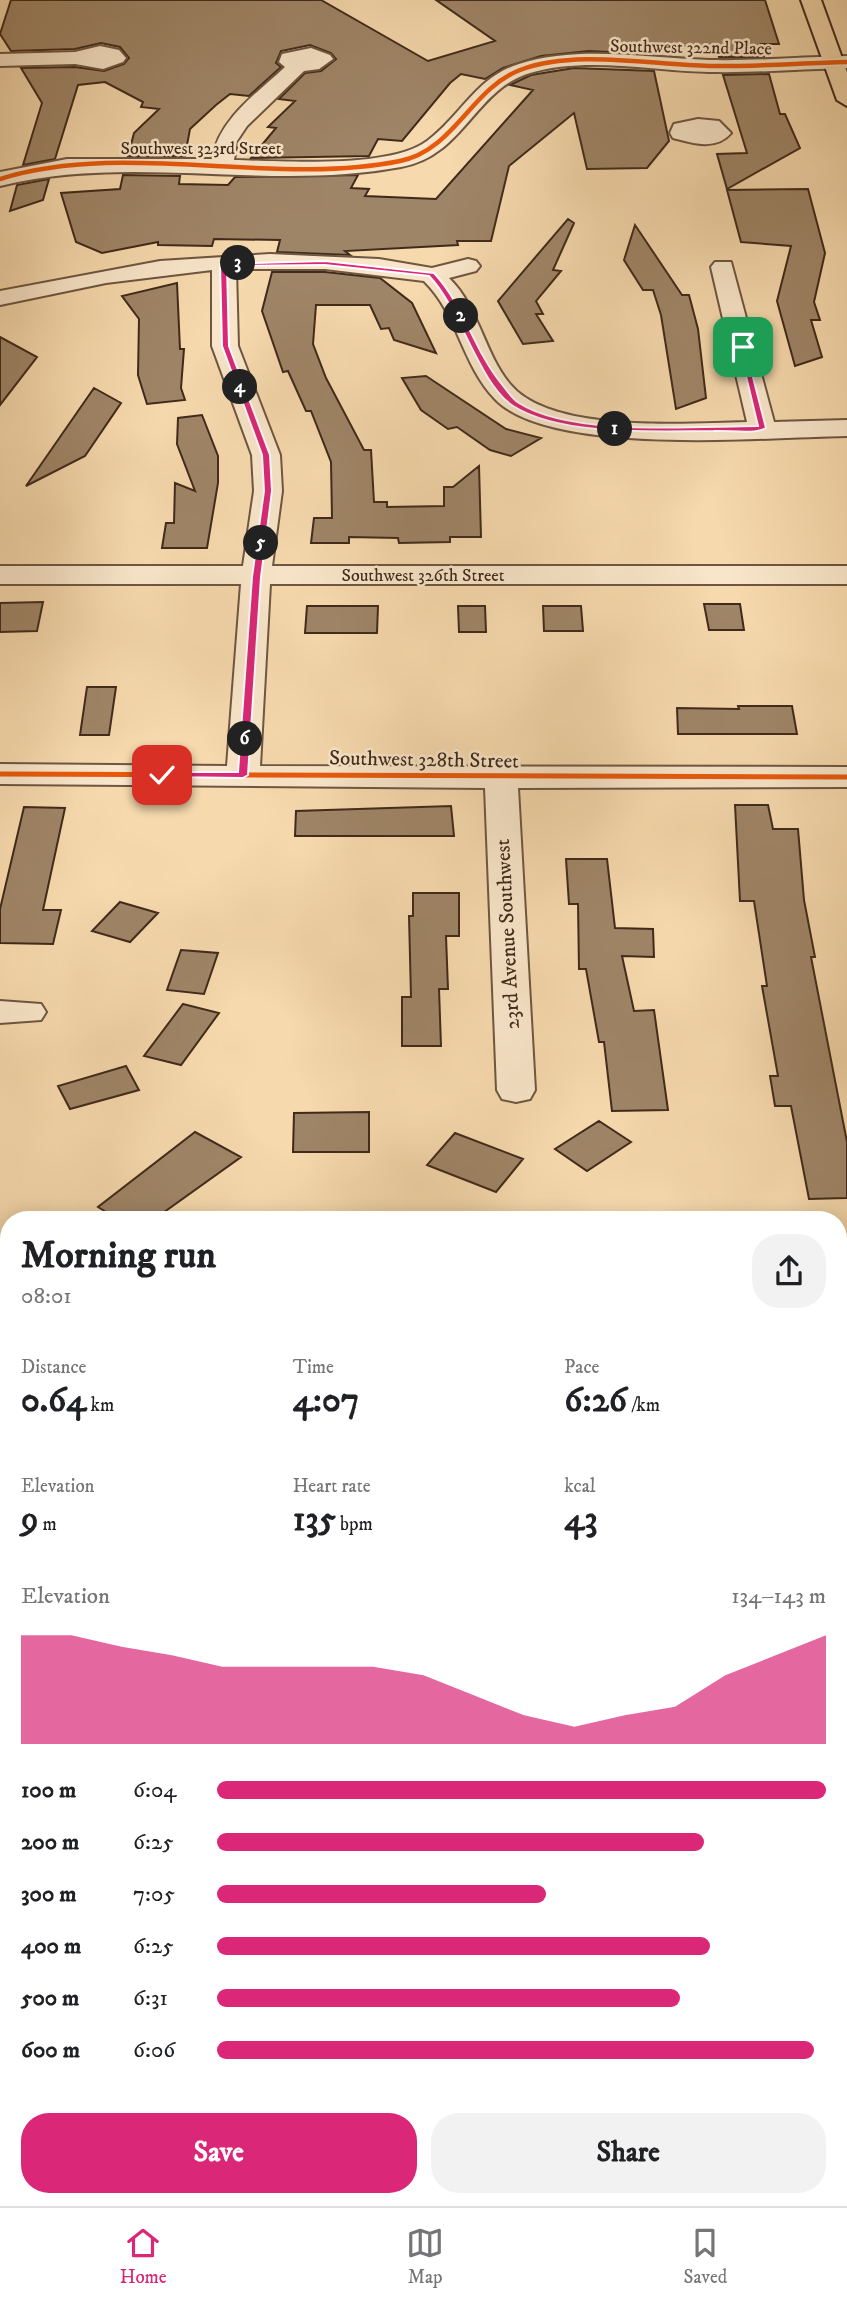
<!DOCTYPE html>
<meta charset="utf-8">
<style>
:root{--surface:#fff;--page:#f2f2f2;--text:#202124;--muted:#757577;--line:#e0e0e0;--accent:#db2777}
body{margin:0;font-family:"IM FELL DW Pica",serif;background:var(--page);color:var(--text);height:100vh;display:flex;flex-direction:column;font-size:26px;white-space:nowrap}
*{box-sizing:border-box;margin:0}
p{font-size:23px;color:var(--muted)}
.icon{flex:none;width:38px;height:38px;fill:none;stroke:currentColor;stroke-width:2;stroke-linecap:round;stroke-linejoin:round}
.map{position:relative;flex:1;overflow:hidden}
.drawer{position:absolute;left:0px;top:1211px;width:847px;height:996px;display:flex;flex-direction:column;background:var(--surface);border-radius:28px 28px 0 0;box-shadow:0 4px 18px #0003}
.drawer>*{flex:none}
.pin{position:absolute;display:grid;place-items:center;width:60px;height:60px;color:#fff;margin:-30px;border-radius:14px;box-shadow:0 4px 10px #0006}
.km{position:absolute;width:35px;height:35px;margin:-18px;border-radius:50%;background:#222;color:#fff;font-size:19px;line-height:35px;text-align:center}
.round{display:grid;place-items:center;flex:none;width:74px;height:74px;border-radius:28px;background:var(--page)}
.head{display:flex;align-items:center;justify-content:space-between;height:119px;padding:0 21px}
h1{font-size:38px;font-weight:700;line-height:52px}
.figures{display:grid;grid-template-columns:repeat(3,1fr);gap:10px;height:119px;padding:7px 21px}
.figures div{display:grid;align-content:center}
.figures b{font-size:35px;font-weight:700}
.figures small{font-size:19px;font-weight:400}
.figures p{font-size:19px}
.chart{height:196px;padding:14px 21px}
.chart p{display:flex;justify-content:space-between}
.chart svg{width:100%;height:126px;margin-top:7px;fill:var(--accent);opacity:.7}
.cta{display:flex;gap:14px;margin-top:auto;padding:14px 21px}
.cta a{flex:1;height:80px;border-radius:28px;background:var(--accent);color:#fff;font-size:28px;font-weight:700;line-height:80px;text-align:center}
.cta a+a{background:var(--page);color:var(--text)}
ul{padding:0 21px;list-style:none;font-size:23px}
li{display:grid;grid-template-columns:112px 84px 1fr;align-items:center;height:52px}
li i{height:18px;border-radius:9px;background:var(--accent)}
.tab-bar{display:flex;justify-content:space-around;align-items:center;height:98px;border-top:2px solid var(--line);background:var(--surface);font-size:19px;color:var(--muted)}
.tab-bar a{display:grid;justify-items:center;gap:4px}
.tab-bar .on{color:var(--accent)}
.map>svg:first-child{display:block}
</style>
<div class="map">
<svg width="847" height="2206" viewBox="0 0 847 2206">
<rect width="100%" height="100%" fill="#f6d9ad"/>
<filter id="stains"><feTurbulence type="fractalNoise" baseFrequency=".00286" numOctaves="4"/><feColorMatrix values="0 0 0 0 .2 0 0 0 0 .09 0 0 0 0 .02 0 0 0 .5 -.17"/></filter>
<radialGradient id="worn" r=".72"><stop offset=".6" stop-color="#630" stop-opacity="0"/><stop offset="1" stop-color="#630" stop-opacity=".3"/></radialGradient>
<!-- building -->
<path fill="#9f8567" stroke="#402a1b" stroke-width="2" d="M11,0H321L428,61L495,41L436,0H765L779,44H761L764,57H719L716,46H648L650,54L589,51L541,56L503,68L485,79L461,74L450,83L402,141L378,139L369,156L251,158L276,128L268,127L295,101L279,99L305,73L321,71L336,59L331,53L310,45L281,51L276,63L281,67L249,96L230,94L216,105L190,129L185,156H128L134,133L159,109L141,107L143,102L105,82L78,85L55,159L23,165L42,103L21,68L75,67L104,71L124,64L129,58L120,47L101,43L75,49L11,51L0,34Z
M574,68L654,71L669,141L647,168L587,169L574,113L509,166L491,241H457L458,245L345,251L350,255L277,252L280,240L214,239L212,246L158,245V242L102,253L76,242L61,193L120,189L123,175L180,176L179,184L228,185L235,177L358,175L351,188L369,189L365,196L436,199L533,90L510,85L531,75Z
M769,74L780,114H785L800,148L727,189L717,154L747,153L723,75Z
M49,179L43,200L10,211L17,185Z
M808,189L825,253L814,302L820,320H811L822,357L795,366L777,301L791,246L741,242L727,190Z
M568,219L574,223L553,270L561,271L536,301L543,314H536L553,341L523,344L498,301Z
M635,225L682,295H689L698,329L706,398L676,409L661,315L653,290H643L624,260Z
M272,272H325L380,278L412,303L436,353L394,340L389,328L381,329L370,305H316L313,344L326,378L364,450H371L374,502H387V507L444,506V487H453L479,466L481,537H450V542L399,543L398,538L349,537V543H311L314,518H332L331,462L311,411H306L288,371L283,372L262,311Z
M177,283L180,349H184L181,388L185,400L147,404L138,375L139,319L122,296Z
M0,337L37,357L0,405Z
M426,376L506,429L541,438L511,456L490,450L457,427L448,429L421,410L402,378Z
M94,388L121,403L85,456L26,486Z
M202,415L218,456V483L207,548H162L166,523H174L175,483L195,491L177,444L178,418Z
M43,602L37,631L0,632V603Z
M704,604H740L744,630H709Z
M307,606H378L377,633H305Z
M458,606H485L486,632H459Z
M543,606H581L583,631H544Z
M87,687H116L109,735H80Z
M738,706H792L797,734H678L677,708L739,709Z
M735,805H768L773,829H798L804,900L815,957H811L847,1142V1198L809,1199L791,1106H775L770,1076H778L762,986H767L754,901H740Z
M451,806L454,836H295L296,811Z
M24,807L65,808L43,910H61L53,944L0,943V909Z
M566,859H607L615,928L653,929L654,957L622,956L634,1011L654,1010L668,1110L612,1111L604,1042H599L586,969H579L578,904H569Z
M413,893H459V936H446L448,989H439L441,1046H402V997H411L409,916H413Z
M120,902L158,913L130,942L92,931Z
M181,950L218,953L204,994L167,990Z
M183,1004L219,1013L181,1065L144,1056Z
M126,1066L139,1090L70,1109L58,1086Z
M369,1112V1152H293L294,1113Z
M599,1121L631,1142L587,1171L555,1149Z
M195,1132L241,1157L153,1220H119L98,1207Z
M455,1133L523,1159L496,1192L427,1165Z"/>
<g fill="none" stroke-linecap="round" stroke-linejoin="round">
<defs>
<path id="minor" d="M100,46L119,50L126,58L123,62L103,69L75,64L0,66V54L75,52Z
M311,48L330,55L333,59L319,69L304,71L247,126L237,141L234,160C281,161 390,169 427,141C461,116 476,77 519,64C579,45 647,58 709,60C755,61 801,57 847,56V68C801,69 755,73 709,72C652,71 586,56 530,73C474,90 464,156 401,167C268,192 131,153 0,186V172L67,159H212C219,119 256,94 285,67L279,62L282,54Z
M698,119L719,121L731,133C716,151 692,143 673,138L670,133L674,124Z
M270,254L379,259L432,268L468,259L476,261L480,266L476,271L449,278C479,307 484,353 510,384C551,434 687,423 747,422L711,267L715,262H731L774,422L847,420V436C767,437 550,457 495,399C462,365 458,314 424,281L325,269H236L238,346L280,455L282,491L272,566H847V584H270L260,766L847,767V787L518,788L535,1090L530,1099L516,1102L502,1099L497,1090L485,788L0,784V764L227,766L241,584H0V566H243L254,491L252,455L212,346V270L106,283L0,305V291L160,261Z
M0,1001L41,1004L46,1012L41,1020L0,1023Z
M838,1347H847V1377H838Z
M0,1377L9,1380V1414L0,1411Z
M838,1752H847V1794H838Z
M0,1955L9,1958V2009L0,2006Z"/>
<path id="major" d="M801,0H821L847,72V106L837,100Z"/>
</defs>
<!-- minor casing -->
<use href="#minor" stroke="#6e5640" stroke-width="4"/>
<!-- major casing -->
<use href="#major" stroke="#402a1b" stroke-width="4"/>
<!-- minor -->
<use href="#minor" fill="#f9e6ca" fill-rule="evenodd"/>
<!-- major -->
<use href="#major" fill="#f6d9ad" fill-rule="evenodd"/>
<defs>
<path id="cycleway-far1" d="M0,179C125,140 272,187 400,161C454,150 471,89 520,70C575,49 652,65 709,66C755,67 801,63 847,62"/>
<path id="cycleway" d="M0,774L847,777"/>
</defs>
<!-- cycleway-far1 casing -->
<use href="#cycleway-far1" stroke="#f9e6ca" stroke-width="7"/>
<!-- cycleway casing -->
<use href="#cycleway" stroke="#f9e6ca" stroke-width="9"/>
<!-- cycleway-far1 -->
<use href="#cycleway-far1" stroke="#e8590c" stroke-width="4.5"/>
<!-- cycleway -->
<use href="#cycleway" stroke="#e8590c" stroke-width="5"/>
</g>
<!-- route -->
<path fill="#db2777" stroke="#fff" stroke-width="2" d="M325,261L434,273C464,305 474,350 501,383C506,389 512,399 519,403C572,437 695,426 758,426L739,347L745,346L766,428C754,435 729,430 714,431C657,431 562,437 513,406C479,384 461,309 429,276L325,265L227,266L229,346L270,455L272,491L261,577L248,775L243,778L159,777L162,772H238L252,577L264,491L262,455L222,346L220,264Z"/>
<g text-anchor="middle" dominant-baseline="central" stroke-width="5" stroke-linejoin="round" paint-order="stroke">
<!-- far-street labels -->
<g font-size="18" fill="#402a1b" stroke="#f9e6ca">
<text transform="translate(691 48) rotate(1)">Southwest 322nd Place</text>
<text x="201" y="149">Southwest 323rd Street</text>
<text x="423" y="576">Southwest 326th Street</text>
</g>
<!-- street labels -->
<g font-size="21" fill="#402a1b" stroke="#f9e6ca">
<text transform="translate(424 760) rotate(1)">Southwest 328th Street</text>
<text transform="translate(508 934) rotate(-93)">23rd Avenue Southwest</text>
</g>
</g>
<rect width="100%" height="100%" filter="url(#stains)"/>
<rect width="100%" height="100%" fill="url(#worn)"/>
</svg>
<div class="pin" style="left:743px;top:347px;background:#1e9e55"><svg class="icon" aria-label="arrive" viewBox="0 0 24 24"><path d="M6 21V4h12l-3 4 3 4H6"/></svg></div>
<div class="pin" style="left:162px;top:775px;background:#d93025"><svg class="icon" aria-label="check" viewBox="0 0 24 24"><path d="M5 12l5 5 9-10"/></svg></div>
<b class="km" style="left:615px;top:429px">1</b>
<b class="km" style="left:461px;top:316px">2</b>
<b class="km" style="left:238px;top:263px">3</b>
<b class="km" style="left:240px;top:387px">4</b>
<b class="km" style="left:261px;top:543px">5</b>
<b class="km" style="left:245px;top:739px">6</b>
<section class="drawer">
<div class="head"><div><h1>Morning run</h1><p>08:01</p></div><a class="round"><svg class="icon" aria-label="share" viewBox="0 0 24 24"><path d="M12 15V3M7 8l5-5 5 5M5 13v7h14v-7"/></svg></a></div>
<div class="figures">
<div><p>Distance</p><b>0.64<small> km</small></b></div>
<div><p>Time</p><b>4:07</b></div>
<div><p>Pace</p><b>6:26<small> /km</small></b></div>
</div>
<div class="figures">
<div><p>Elevation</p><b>9<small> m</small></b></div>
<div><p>Heart rate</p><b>135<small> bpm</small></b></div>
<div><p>kcal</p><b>43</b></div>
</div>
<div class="chart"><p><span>Elevation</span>134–143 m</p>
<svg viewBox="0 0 160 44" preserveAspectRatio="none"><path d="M0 44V6L10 6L20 10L30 13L40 17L50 17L60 17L70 17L80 20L90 27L100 34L110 38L120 34L130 31L140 20L150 13L160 6V44z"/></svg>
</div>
<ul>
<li><b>100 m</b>6:04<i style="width:100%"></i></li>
<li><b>200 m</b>6:25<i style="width:80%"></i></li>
<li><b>300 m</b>7:05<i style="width:54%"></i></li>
<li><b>400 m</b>6:25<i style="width:81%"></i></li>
<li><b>500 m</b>6:31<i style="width:76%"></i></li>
<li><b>600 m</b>6:06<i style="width:98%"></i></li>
</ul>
<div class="cta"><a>Save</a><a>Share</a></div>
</section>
</div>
<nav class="tab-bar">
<a class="on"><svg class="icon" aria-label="home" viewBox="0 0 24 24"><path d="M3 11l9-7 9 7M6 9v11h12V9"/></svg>Home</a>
<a><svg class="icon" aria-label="map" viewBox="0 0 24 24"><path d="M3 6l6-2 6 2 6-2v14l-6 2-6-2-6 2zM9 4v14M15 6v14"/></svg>Map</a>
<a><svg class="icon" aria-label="saved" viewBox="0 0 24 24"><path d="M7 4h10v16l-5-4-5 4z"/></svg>Saved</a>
</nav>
